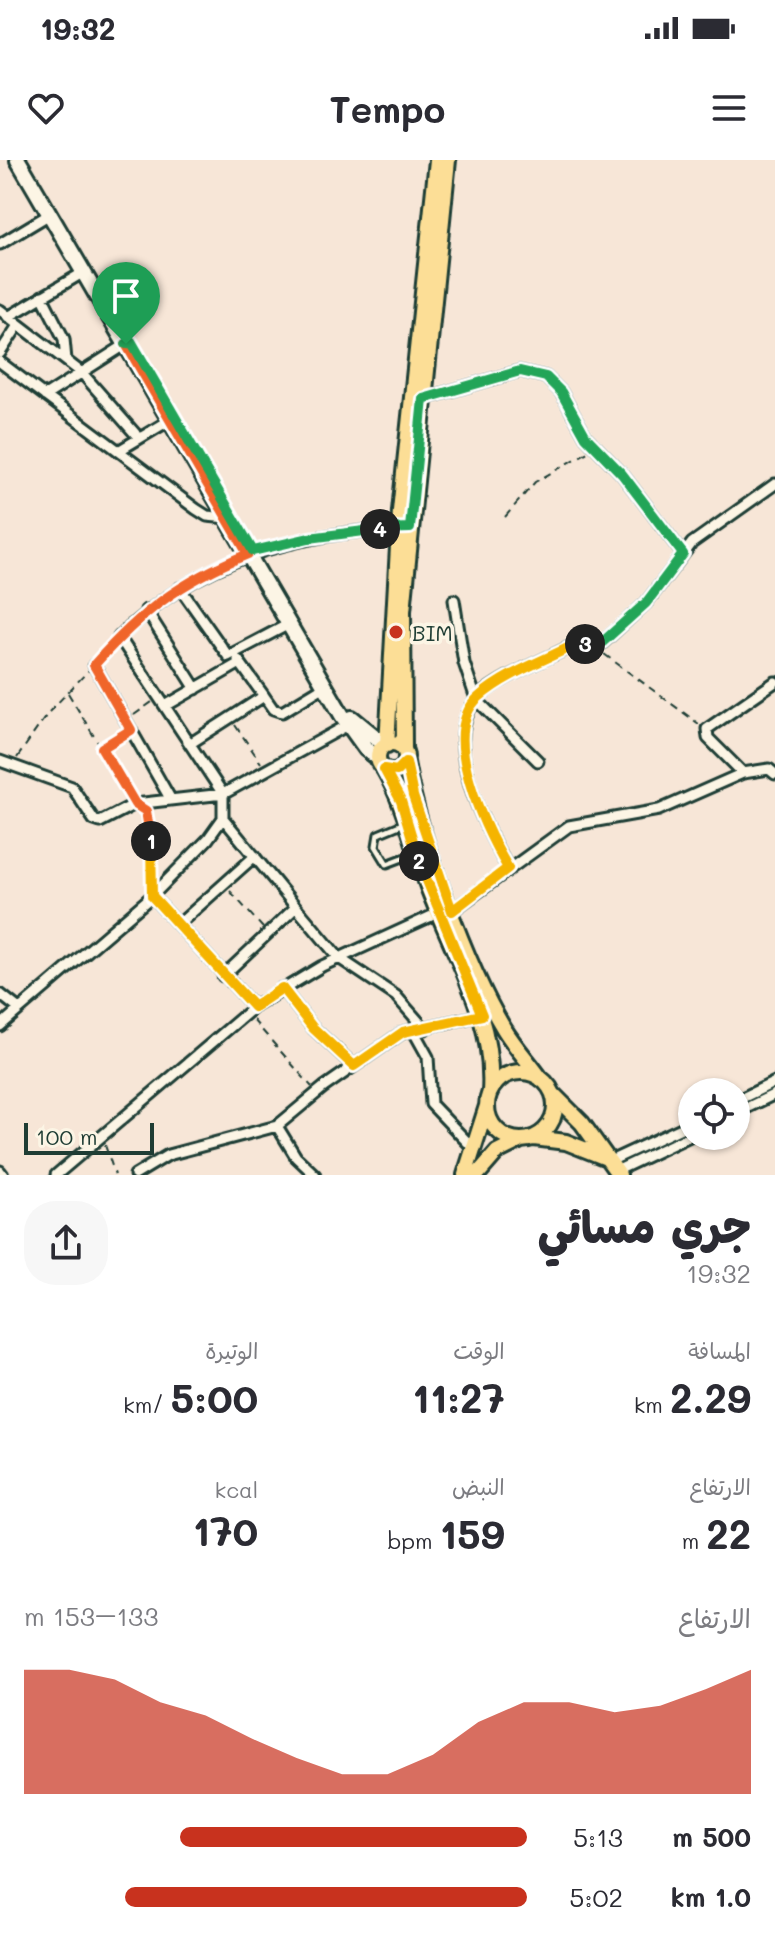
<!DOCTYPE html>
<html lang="ar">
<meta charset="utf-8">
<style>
:root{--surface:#fff;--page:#f7f7f7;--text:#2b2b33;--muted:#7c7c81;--accent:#c8321e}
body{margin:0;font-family:Mali,"Playpen Sans Arabic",sans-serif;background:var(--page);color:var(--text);direction:rtl;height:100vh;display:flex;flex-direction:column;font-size:30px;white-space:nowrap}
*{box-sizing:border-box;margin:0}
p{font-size:26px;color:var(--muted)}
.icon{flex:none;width:44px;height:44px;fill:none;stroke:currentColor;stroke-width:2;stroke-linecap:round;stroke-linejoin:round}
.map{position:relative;height:1015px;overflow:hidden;direction:ltr}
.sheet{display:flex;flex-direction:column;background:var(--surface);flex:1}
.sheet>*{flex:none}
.fabs{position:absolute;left:678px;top:918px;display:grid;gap:16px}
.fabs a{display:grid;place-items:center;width:72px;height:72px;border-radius:50%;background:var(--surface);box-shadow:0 2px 6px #0004;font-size:40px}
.scale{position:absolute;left:24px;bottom:20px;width:130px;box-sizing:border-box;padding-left:8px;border:4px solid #1f3d34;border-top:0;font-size:22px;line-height:28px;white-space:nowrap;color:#1f3d34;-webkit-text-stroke:6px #fcf5e5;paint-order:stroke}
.pin{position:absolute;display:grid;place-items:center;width:68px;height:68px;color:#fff;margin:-82px -34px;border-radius:50% 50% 50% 0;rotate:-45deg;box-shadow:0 0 8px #0007}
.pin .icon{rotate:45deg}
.km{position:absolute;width:40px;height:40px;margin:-20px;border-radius:50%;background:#222;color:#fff;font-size:22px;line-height:40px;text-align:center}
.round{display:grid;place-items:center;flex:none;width:84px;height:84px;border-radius:32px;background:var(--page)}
.head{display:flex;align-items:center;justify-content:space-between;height:136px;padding:0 24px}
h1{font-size:44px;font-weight:800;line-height:60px}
.stats{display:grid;grid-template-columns:repeat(3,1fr);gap:12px;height:136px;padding:8px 24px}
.stats div{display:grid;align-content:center}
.stats b{font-size:40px;font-weight:800}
.stats small{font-size:22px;font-weight:400}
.stats p{font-size:22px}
.chart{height:224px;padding:16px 24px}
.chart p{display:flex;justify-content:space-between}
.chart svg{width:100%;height:144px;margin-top:8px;fill:var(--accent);opacity:.7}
ul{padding:0 24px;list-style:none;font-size:26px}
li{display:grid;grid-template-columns:128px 96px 1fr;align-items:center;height:60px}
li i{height:20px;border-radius:10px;background:var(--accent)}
.status{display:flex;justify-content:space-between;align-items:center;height:56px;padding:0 40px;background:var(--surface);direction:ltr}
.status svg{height:22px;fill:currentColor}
header{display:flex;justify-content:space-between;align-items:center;height:104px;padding:0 24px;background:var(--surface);font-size:36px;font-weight:800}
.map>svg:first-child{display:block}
</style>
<div class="status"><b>19:32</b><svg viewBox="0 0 49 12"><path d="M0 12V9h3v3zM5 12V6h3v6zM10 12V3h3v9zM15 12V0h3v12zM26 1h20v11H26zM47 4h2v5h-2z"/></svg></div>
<header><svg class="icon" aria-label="menu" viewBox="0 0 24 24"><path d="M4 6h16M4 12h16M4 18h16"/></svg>Tempo<svg class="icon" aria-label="heart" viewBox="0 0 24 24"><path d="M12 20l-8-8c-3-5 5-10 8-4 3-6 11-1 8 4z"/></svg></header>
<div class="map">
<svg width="775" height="1015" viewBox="0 0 775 1015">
<rect width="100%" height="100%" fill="#f7e6d7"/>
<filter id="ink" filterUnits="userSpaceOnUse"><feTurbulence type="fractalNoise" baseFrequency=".0125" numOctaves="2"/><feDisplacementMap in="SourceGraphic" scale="16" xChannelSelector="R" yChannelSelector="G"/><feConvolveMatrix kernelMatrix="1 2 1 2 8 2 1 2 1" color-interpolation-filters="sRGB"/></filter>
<g filter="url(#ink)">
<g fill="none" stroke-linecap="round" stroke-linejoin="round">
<defs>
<path id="lane" d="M407,662L378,674L376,686L387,704L416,693"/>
<path id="street" d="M0,84L50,54
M42,136L64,179L66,200
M0,150L82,213L139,278
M8,157L84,112
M0,193L17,167
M0,202L196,349L207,356L227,358
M45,236L128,183
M423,239L520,211L546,217L561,232L586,277L622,314L683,394
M120,290L170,260
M180,428L228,496L289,464
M454,440L464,503L476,539L538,601
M146,450L196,529
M238,500L264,536
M94,505L171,640
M167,545L240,503
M191,583L264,536L273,549L282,552L325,526
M0,601L72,627L94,660L100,662L135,644L223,634L348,565
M743,613L708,578L707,569L775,522
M223,658L296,747L223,816
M508,708C486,669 441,585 475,541C491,520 551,497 576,484L592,488L599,486L646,443L692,383L775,324
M152,736L254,847
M296,747L339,798L396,836L425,869
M452,751L569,666L659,650L743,613L769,609L775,614
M179,764L255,696
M282,828L313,868L354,906
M0,834L19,849
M0,866L152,736L208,679L223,658V634L119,477C198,399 296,373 404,368
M413,870L428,897L431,944L473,988
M736,941L775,922
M736,953L775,934
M277,966L296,997L315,1015
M608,1002L692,963
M0,1011L3,1015
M616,1011L692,975
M56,1015L254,847L322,806L438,753
M135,1015L168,995L277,966L324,927L403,872L482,855"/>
<path id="secondary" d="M18,0L343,557L366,589L378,598
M352,558L385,585"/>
<path id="primary" d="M378 597a14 14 0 1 1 28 0a14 14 0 1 1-28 0Z
M387,585L400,351L437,0
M404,590L403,451L448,0
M406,602C418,674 466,806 504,869C515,887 529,902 541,919
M384,609C405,645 413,685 427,724C452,794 495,855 490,932
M487 946a34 34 0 1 1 68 0a34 34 0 1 1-68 0Z
M553,934L582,963L619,1015
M534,978L566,982L604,997
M465,1015L487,946
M477,1015L497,992L519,981"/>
</defs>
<!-- lane casing -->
<use href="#lane" stroke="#1f3d34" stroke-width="11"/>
<!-- street casing -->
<use href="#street" stroke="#1f3d34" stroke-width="15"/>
<!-- secondary casing -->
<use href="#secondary" stroke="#1f3d34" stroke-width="20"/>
<!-- primary casing -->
<use href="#primary" stroke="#1f3d34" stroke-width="20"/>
<!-- path -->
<path stroke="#1f3d34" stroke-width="2" stroke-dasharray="8 6" stroke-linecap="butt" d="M505,357L535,322L588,292
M604,494L699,564
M98,500L113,484
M68,533L131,638
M134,555L152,542
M235,565L261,603
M102,588L124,575
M17,598L48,553L89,510
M146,653L150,670L151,723
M230,731L263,768
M253,860L312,927
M105,985L115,1015"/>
<!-- lane -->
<use href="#lane" stroke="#fcf5e5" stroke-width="5"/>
<!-- street -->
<use href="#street" stroke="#fcf5e5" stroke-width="9"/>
<!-- secondary -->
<use href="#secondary" stroke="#fcf5e5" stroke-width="14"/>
<!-- primary -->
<use href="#primary" stroke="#fcde96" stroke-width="14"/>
</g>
</g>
<g fill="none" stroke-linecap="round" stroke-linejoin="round" filter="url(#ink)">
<defs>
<path id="split-1" d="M126,184L248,394C180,422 142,451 94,505L131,570L102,588L135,644L146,651L151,681"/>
<path id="split-2" d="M151,681L152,736L254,847L282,828L313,868L354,906L403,872L482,855L419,701"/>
<path id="split-3" d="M419,701L401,641L384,609L397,611L406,602L413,636L452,751L508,708C487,672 437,573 479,537C505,514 545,500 576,484H585"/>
<path id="split-4" d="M380,369L410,368L423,239L520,211L546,217L561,232L586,277L622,314L683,394L646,443L596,488L585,484"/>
<path id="split-5" d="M126,184L131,181L253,391L309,378L380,369"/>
</defs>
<!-- split-1 casing -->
<use href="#split-1" stroke="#fff" stroke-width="16"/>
<!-- split-2 casing -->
<use href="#split-2" stroke="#fff" stroke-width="16"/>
<!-- split-3 casing -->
<use href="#split-3" stroke="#fff" stroke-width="16"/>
<!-- split-4 casing -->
<use href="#split-4" stroke="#fff" stroke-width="16"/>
<!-- split-5 casing -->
<use href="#split-5" stroke="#fff" stroke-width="16"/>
<!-- split-1 -->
<use href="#split-1" stroke="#f0652b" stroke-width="10"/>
<!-- split-2 -->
<use href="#split-2" stroke="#f5b400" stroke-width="10"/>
<!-- split-3 -->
<use href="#split-3" stroke="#f5b400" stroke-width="10"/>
<!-- split-4 -->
<use href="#split-4" stroke="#22a559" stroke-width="10"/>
<!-- split-5 -->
<use href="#split-5" stroke="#22a559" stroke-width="10"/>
</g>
<!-- markers -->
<circle fill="#c8321e" stroke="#fcf5e5" stroke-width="3" cx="396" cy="472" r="8"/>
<g text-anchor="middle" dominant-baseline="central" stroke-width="7" stroke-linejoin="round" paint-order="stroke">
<!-- poi labels -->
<g font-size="22" fill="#1f3d34" stroke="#fcf5e5" text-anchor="start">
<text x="412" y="472">BIM</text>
</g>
</g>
</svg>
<div class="fabs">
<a><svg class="icon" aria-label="locate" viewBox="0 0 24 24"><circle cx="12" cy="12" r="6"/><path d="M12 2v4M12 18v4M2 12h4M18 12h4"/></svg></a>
</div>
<div class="scale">100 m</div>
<div class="pin" style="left:126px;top:184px;background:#1e9e55"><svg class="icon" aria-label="arrive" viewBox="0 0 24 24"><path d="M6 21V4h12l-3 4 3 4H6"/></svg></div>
<b class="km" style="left:151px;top:681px">1</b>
<b class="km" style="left:419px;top:701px">2</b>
<b class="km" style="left:585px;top:484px">3</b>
<b class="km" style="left:380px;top:369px">4</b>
</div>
<section class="sheet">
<div class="head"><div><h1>جري مسائي</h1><p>19:32</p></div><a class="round"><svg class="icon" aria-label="share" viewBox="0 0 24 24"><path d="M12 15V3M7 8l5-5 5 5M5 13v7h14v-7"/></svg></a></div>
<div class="stats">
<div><p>المسافة</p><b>2.29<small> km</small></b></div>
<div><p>الوقت</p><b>11:27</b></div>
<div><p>الوتيرة</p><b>5:00<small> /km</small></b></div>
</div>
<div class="stats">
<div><p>الارتفاع</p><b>22<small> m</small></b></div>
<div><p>النبض</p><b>159<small> bpm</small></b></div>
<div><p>kcal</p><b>170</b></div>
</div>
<div class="chart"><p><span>الارتفاع</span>133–153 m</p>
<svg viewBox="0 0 160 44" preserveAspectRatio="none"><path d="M0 44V6L10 6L20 9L30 16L40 20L50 27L60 33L70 38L80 38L90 32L100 22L110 16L120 16L130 19L140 17L150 12L160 6V44z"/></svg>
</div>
<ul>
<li><b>500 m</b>5:13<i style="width:69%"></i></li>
<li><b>1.0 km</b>5:02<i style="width:80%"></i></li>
</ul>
</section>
